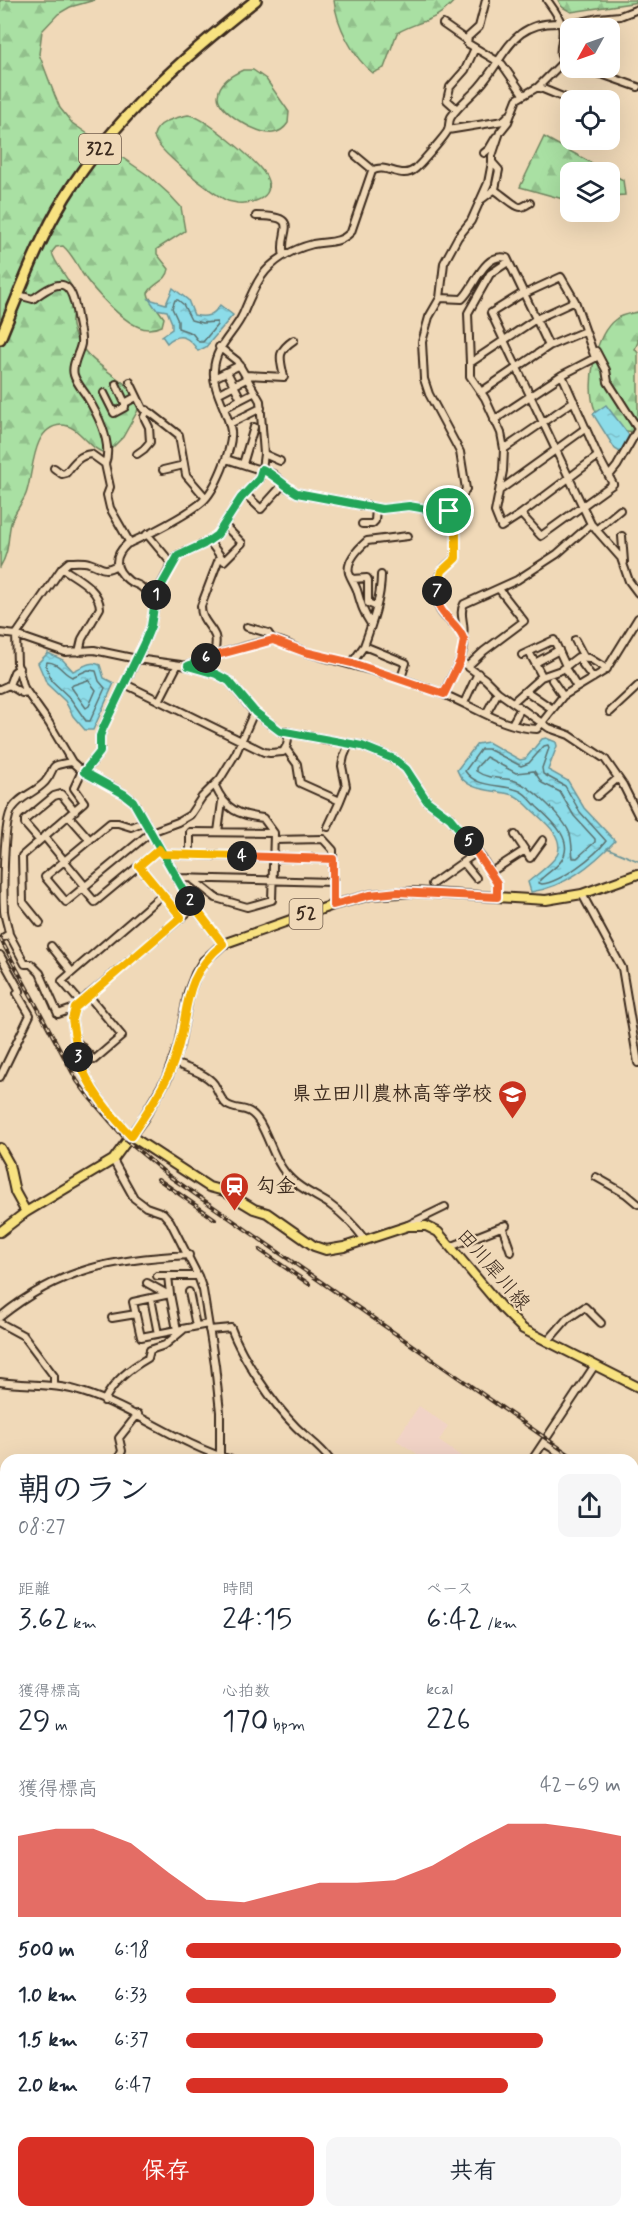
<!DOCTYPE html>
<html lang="ja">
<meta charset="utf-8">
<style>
:root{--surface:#fff;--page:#f6f6f7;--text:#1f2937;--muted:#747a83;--accent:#d93025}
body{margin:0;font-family:Mynerve,"Klee One",sans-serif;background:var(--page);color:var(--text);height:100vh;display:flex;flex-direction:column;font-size:22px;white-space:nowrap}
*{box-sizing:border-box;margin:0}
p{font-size:20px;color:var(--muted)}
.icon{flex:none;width:33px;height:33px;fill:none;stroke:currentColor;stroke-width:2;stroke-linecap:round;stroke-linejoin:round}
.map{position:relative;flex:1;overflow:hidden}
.details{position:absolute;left:0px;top:1454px;width:639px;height:764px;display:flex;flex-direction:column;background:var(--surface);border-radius:18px 18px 0 0;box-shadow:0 6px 24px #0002}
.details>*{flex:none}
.needle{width:39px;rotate:230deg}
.controls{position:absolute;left:560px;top:18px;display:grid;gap:12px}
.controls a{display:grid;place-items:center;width:60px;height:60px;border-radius:12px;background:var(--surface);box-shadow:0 6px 24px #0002;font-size:30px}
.pin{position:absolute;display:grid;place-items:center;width:51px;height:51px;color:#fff;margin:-26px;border:3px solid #fff;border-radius:50%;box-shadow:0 2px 6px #0007}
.km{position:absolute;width:30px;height:30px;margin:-15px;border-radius:50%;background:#222;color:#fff;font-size:16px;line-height:30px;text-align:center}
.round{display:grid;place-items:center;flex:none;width:63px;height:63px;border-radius:12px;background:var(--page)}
.overview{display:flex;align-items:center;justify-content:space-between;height:102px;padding:0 18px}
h1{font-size:33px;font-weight:600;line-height:45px}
.stats{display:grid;grid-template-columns:repeat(3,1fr);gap:9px;height:102px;padding:6px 18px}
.stats div{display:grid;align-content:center}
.stats b{font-size:30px;font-weight:600}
.stats small{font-size:16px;font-weight:400}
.stats p{font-size:16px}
.chart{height:168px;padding:12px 18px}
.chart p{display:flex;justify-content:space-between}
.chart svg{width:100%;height:108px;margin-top:6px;fill:var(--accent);opacity:.7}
.button{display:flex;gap:12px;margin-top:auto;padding:12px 18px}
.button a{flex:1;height:69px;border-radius:12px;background:var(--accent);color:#fff;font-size:24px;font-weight:600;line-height:69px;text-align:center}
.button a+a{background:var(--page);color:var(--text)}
ul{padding:0 18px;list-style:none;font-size:20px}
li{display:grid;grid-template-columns:96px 72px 1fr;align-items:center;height:45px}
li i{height:15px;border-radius:8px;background:var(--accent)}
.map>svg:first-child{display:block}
</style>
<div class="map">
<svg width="638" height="2216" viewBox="0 0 638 2216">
<defs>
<pattern id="forest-firs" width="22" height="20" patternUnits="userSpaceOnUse" patternTransform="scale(1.5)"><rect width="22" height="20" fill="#a9e0a3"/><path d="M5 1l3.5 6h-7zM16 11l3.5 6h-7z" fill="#92c08c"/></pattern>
<pattern id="water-ripples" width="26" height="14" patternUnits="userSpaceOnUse" patternTransform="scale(1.5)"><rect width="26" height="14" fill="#8cdce9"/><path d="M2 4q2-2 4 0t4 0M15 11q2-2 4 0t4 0" fill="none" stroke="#7abdc7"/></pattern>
</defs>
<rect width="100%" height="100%" fill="#f0d9b8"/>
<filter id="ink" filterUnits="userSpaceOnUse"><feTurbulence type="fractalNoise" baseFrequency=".0167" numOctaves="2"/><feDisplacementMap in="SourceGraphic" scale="12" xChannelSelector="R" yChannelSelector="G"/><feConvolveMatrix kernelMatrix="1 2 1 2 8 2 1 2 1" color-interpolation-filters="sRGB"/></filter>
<g filter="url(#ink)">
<!-- built -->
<path fill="#f1d3c6" d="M419,1406L448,1426L439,1441L465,1459H425L396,1440Z"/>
<!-- forest -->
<path fill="url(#forest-firs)" stroke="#728560" stroke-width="1.5" d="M0,0H95L70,7L58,14L42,31L39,54L55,96L60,108L72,123L149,176L169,194L181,207L185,231L157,249V254L169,269C167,282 154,282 148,293L149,297L164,318L162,326C155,329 146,330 139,327C121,320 92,289 82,273C76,263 72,254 63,246L56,247L52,252C54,264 70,278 74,293C77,304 70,315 72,326C78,358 116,374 136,393L139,406L137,412L123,437L107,453C90,452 79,424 61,425C31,427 34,473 26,494C22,504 14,512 11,523C7,540 10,551 0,567Z
M334,0H455C434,24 421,19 397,33L384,68L373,73C354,59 336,24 334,0Z
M558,0H638V2L571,12L562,7Z
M243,70H253L266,79L289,112L288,123C284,129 280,132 273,133C258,135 218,112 218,96C219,82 232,75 243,70Z
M188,115C203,115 258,162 266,176C277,198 253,204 237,203C234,202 231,202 228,201C215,196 152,147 154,135C158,121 175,118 188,115Z
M544,137L623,180L625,195L609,196V172H570V201L520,187Z
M638,312V342L635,349L638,353V431C627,433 622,430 612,424C606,420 598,417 595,410C585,386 595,334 616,319C622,314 630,314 638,312Z"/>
<!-- water -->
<path fill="url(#water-ripples)" stroke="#6c9598" stroke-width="1.5" d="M173,288L188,300L194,315C206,318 213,316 220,305L233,315L206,347L198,351C190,338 180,331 167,343L162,336L172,329V323L167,311L156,309L149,299L166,304Z
M606,405L629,435L620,452L615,449L593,414Z
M48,653L63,660L73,671C83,667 90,660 100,665L104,678L114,683L93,730H85L73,716L65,701L47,684L38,663Z
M546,738L556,742L557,746L548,770L568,781L584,808L615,841C592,865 565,887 531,892L528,882C535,876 555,862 558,853C563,836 545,822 534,812C527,806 522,798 513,795C495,789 465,793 457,770L477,744L488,742L520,760L525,759L542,739Z"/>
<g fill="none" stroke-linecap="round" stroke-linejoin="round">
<!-- shore -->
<path stroke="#5b716f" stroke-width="1.5" d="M175,300H178L183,304L191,320L202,323L217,322V325L203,342H199L192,333L178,328V321L172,308Z
M47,662C59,662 62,673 72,677L88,670L96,671L99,681L105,688L90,721H86L70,698L52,681L46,666Z
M88,680L96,690L89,706L86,708L71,687L73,685Z
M548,745L549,748L542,768L543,774L565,786L580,812L606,841C595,856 561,882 542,884L539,883L540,880C546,874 556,868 561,861C576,840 550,819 537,807C531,801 527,794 520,791C501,783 477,789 465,771L481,749H488L521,766L529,763L544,746Z
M486,757L516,773L534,771L542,783L560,792L574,816L595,839V842L577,858H573C572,851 572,842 570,834C564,818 530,784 512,780C500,778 487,779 476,771V768Z"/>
<!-- stream -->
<path stroke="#6c9598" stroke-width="1.5" d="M607,848L638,861
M633,1911L638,1900
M633,1998L638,2004"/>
<!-- river -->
<path stroke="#8cdce9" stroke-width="9" d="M0,2018L6,2024
M120,2211L123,2216"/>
<defs>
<path id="minor" d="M486,0L479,27L468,37L467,43L502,64L523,94
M547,0C552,7 560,17 562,26C566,41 552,56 570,66
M443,24L466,40
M563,26L598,18L620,16L638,9
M576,68L604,75L638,87
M600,68L607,70L608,76
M538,87L570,100
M457,109L447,100L450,87L465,70L475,48
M448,130L503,121L508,116
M484,153L489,149L496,137
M355,155L373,170
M495,190C500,193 517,208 521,207C524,207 527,204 530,203
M482,199L495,189L499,170L492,162V156L500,132L508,122L517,99L538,87L563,62
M256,216C305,216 277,232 284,256
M523,293L491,313L591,524L621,558L629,581L638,593
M524,294L561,277L575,301L595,358L562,375
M18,295L33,299C62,277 71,279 77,316C78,325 82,335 81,344C79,354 71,365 74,375C76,382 82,389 86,395C97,413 113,444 105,464
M440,298L462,299C475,288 483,252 507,258L549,346
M596,351L606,370L608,382L638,429
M470,363L468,313L490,274L508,262
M227,372L241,399
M246,375L284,377C280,358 276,352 294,340
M214,378L240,365
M130,382L143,409L151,413L179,435L186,475L206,498
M116,384L125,403
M481,392L549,346L585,331
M104,393L114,413L125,407V403L136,397
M219,393L248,378
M224,408L255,392
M494,420L562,375L598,456L613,484L541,536L521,514L598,456
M229,424L261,408
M504,449L574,401
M137,454L144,449L150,442L149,427L144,417L147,410
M264,454L280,461
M226,459L273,474L288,488L297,493L382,509L409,506L444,512L452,510L457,506L466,489L460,452L429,394L424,379L422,342L429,317L440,298L444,263L458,237L471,221L488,183L492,162
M243,464L254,427
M54,468L62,474L66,473C73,464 79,455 91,454L105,464L110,487L107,495L110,508L130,543
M163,470L184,465
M609,476L617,466L638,429
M500,490L586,428
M245,494L261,509L279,489
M521,514L501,527L495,512L503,471L504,449L501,433L485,398L470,376V363L536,319L575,301
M362,524H372L375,521L376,508
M596,530L620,510
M147,534L172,564
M622,536L624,562
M209,541L224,561L242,543L225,526
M62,568C76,578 99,588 100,608L82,639L79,652
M352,579L367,578L368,580V603L375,606
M155,599C150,595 145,590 140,586C137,584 131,583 128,580C113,568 114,556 127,544C146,536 187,515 202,502C215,491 233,448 231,431C228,411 212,390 214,370C215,346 234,334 243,314C248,302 253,289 261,277C273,260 293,249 313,244C329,241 339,244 351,232L372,171C386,162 401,181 415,169C420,165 447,134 448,130C450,125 448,122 451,117C459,105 470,97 479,87C507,56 510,21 561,23
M371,624C363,612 361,604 357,590C355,584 351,579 349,573C346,561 359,548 367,541L408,536
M247,627L268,633L273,640
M0,633L16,635L65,652L94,650L137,659L188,666L216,674L229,681L254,712L280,731L362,746L394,759L406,769L427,801L450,818L482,858L497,883V898
M463,635C466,624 458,614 464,604L517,580L557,554L591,524
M575,640L584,657
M364,646C372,624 381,599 381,575
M529,652L542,676
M214,655C215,649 217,642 215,636C210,624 201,621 201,606L220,556
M522,655L554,640L566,666
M460,661L485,679L498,692L549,728L569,735L605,759L623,785L638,815
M581,662L593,678
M352,663L364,646L406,663L401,678
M535,663L559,650
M188,666C195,660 265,640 274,640C286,641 297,650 308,653C354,666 399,676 443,694C473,706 503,728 537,729L563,696L606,670L638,618
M468,666L484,651L524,621L499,589
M567,671L577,687
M552,680L563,696
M125,684L264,752L270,753L283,752L287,745L289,732
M9,685L22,693L27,692
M0,689L9,685L14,672L19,668
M526,691L551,708
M444,694C449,679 465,657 464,642C463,627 449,623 442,613C434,602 437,582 442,571C445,566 451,562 456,558V534L449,511
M159,701L177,666
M513,702L541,677L561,670L578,657L589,658L607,669
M464,703L478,673
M610,712L638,686
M486,714L498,692
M512,724L521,708
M286,749L297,764L300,783L340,801L346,786L342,766L344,756L349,744
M72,762L49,723L24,688L17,664L16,635L62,568L69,562C75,562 83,561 89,563C103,567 102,573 117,565
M84,773L100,752V736L103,727L137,659L151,626L157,592L172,564L178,556L204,544L217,535L241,498L259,479L262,469L264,454L260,401L237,361L219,347
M597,796L618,778
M69,816L90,840
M145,821L131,827L118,823H110L45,877L66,902L151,832L178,822L190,815L202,797L220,779L236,753L254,712
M328,827L340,801
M218,832L222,802
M44,836L85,886
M39,840L25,824V820L54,796L61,794L75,811
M274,840L323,839L333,850V905
M525,850L530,858L543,840
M162,854L333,859
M190,855V832L274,833
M463,862L476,878
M139,866L181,917
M491,872L525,850L515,835
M177,878L332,882
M191,878L216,898L247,907L272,900L274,833L263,818C238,815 226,810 215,786
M432,884L477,852
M83,888L95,902L159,849
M582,894L622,968L638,1063
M40,923L23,902L22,856L84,802L74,788L82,771
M9,934L25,964H31L40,973L58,1014L75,1008
M4,937L9,934C8,926 5,919 4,911C3,892 3,822 12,809C20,796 35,793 45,782C58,767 45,766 72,762C89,780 115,784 133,801L194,907L223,944
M51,946L72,972
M0,955L20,991L17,993L30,1015L0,1077
M80,1002L62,981L163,894
M76,1041L94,1060L122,1036L88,995
M174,1063C186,1068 206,1073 214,1084C218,1090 220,1099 226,1104C238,1113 248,1103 260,1123C271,1142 275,1164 291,1179C302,1190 317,1196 329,1204C343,1214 355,1226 365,1240
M131,1136L109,1113L87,1079L78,1055L72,1019L75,1008L85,998L194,907
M113,1160L134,1198L146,1207L163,1213L170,1221L198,1276L203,1290L215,1365L220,1412V1460
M596,1177L626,1194L638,1204
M408,1225L445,1207
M502,1226L511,1252
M450,1247L506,1225
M157,1276H198
M168,1276L170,1294
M147,1283L167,1294
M189,1292L196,1326
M151,1298L158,1334
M0,1317C60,1268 113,1259 189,1255
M112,1318L136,1314
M0,1323L24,1336L54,1376V1386
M177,1330L170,1294L133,1302L141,1337L208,1324
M209,1330L231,1328C242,1358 273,1404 296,1427C307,1438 321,1447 330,1460
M547,1342L567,1319L585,1307L601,1323
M0,1382C27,1386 56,1383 82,1392C134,1408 180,1445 232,1460
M104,1401C114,1381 129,1369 148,1358L150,1350L165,1345L183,1330
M544,1443L571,1460
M118,1460L122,1451L119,1438L138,1414
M532,1460L595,1365
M0,1528L6,1533
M0,1735H6
M0,1758L6,1784L0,1785
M0,1886V1889
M633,1937L638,1935
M0,1974L6,1978
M0,2112L6,2116
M633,2120L638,2118
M635,2181L638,2188
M31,2211L40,2216
M392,2211L399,2216
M551,2211L558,2216
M578,2211L581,2216
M624,2211L626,2216
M208,2216L216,2211
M373,2216V2211
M448,2216L454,2211
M499,2216L505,2211
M528,2216L550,2211"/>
<path id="major" d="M131,1136L209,1187L224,1191L254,1209L267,1213L314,1246L326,1250L344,1247L408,1226H426L438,1232L501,1307L523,1329L638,1387
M0,1148L9,1164L15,1192L26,1212
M0,1232L26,1212L113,1160L143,1119L167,1078L179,1045L189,992L196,974L204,961L223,944L333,905L371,895L413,892L546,900L582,894L638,874"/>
<path id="highway" d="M0,339C20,291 38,241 65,197C114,118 184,57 256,0
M0,1809H6
M633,2013L638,2017"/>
</defs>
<!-- minor casing -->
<use href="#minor" stroke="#3b2a1e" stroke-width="10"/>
<!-- major casing -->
<use href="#major" stroke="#3b2a1e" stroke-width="12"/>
<!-- highway casing -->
<use href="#highway" stroke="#3b2a1e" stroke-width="14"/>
<!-- minor -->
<use href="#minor" stroke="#f0d9b8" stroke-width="6"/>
<!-- major -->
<use href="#major" stroke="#f8e281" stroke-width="8"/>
<!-- highway -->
<use href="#highway" stroke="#f8e281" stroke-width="9"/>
<defs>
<path id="rail" d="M0,938L77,1081L89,1097L127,1141L169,1176L577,1460
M158,1179L215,1219
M260,1250L309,1284
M633,1493L638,1496
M633,1712L638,1710
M0,1802H6"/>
</defs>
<!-- rail casing -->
<use href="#rail" stroke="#3b2a1e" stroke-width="4"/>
<!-- rail -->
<use href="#rail" stroke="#f0d9b8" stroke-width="1.5" stroke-dasharray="4.5" stroke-linecap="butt"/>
</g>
</g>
<g fill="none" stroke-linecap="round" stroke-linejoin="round" filter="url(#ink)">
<defs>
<path id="split-1" d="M156,595L178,556L204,544L217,535L241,498L259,479L262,469C275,475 284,486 297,493L382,509L409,506L444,512L449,511"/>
<path id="split-2" d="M156,595L151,626L144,643L103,728L100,736V752L84,772L124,794L133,801L190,901"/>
<path id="split-3" d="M78,1057C88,1088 109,1113 131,1136C146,1113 163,1090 173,1064C192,1015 177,982 223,944L190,901"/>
<path id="split-4" d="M78,1057L72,1019L75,1008L181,917L139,866L159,849L162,854L242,856"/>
<path id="split-5" d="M242,856L333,859V905L370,895L398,892L497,897V883L469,841"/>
<path id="split-6" d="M206,658L188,666L216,674L229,681L255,712L280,731L362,746L394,759L406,769L427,801L450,818L469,841"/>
<path id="split-7" d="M206,658L273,640L305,652L352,663L444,694L460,661L464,640C456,618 436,618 437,591"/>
<path id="split-8" d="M437,591L442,571L456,558V534L449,511"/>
</defs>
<!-- split-1 casing -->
<use href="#split-1" stroke="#fff" stroke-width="12"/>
<!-- split-2 casing -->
<use href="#split-2" stroke="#fff" stroke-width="12"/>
<!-- split-3 casing -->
<use href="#split-3" stroke="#fff" stroke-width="12"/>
<!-- split-4 casing -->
<use href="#split-4" stroke="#fff" stroke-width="12"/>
<!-- split-5 casing -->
<use href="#split-5" stroke="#fff" stroke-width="12"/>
<!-- split-6 casing -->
<use href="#split-6" stroke="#fff" stroke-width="12"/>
<!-- split-7 casing -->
<use href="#split-7" stroke="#fff" stroke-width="12"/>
<!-- split-8 casing -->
<use href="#split-8" stroke="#fff" stroke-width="12"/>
<!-- split-1 -->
<use href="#split-1" stroke="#22a559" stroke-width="8"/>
<!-- split-2 -->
<use href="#split-2" stroke="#22a559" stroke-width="8"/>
<!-- split-3 -->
<use href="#split-3" stroke="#f5b400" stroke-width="8"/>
<!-- split-4 -->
<use href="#split-4" stroke="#f5b400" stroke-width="8"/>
<!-- split-5 -->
<use href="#split-5" stroke="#f0652b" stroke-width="8"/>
<!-- split-6 -->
<use href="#split-6" stroke="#22a559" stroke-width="8"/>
<!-- split-7 -->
<use href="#split-7" stroke="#f0652b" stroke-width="8"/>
<!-- split-8 -->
<use href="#split-8" stroke="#f5b400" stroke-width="8"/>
</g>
<!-- icons -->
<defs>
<symbol id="school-pin" viewBox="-11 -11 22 30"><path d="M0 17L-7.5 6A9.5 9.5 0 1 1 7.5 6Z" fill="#c8321e" stroke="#f0d9b8"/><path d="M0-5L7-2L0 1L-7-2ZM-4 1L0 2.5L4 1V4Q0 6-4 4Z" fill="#fff"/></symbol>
<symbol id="station-pin" viewBox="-11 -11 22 30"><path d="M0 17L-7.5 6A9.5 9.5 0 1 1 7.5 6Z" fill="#c8321e" stroke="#f0d9b8"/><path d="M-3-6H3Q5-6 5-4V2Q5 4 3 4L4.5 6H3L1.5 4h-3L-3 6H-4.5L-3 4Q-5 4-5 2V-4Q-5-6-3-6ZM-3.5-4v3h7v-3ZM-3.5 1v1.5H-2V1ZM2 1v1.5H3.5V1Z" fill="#fff"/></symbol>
</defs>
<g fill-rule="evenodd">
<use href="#school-pin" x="496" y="1078" width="33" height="45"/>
<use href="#station-pin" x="218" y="1170" width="33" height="45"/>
</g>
<g text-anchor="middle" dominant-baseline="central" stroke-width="4.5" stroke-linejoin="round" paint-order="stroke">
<!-- shield labels -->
<g fill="#f0d9b8" stroke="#715e4c" stroke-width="1.5">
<rect x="79" y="134" width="42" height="30" rx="4.5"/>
<rect x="289.5" y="899" width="33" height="30" rx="4.5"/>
</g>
<g font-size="18" font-weight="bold" fill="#3b2a1e">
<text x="100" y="149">322</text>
<text x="306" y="914">52</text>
</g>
<!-- poi labels -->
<g font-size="20" font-weight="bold" fill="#3b2a1e" stroke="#f0d9b8" text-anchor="end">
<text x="492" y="1094">県立田川農林高等学校</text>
<text x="256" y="1186" text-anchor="start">勾金</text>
</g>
<!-- street labels -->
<g font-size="20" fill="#3b2a1e" stroke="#f0d9b8">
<text transform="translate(493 1270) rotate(49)">田川犀川線</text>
</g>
</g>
</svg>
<div class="controls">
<a><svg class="needle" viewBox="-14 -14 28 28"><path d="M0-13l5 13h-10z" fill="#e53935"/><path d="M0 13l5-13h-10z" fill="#747a83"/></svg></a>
<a><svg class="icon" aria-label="locate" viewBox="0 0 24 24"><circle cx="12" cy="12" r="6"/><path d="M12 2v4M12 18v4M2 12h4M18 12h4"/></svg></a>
<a><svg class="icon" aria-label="layers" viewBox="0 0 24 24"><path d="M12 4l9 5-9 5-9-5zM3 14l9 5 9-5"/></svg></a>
</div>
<div class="pin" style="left:449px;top:511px;background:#1e9e55"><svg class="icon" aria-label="arrive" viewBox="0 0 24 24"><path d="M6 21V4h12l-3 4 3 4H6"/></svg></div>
<b class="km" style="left:156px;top:595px">1</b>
<b class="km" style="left:190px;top:901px">2</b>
<b class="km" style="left:78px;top:1057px">3</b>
<b class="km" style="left:242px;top:856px">4</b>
<b class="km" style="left:469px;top:841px">5</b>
<b class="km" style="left:206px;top:658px">6</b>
<b class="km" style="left:437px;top:591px">7</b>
<section class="details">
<div class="overview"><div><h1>朝のラン</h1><p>08:27</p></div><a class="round"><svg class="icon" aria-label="share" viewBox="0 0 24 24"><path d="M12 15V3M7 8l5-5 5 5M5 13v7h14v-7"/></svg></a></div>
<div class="stats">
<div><p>距離</p><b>3.62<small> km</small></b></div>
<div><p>時間</p><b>24:15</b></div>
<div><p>ペース</p><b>6:42<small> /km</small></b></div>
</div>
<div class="stats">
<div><p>獲得標高</p><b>29<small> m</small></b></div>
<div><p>心拍数</p><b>170<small> bpm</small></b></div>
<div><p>kcal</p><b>226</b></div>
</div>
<div class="chart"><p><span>獲得標高</span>42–69 m</p>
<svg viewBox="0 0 160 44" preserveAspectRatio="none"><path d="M0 44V11L10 8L20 8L30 14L40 26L50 37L60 38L70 34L80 30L90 30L100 29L110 23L120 14L130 6L140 6L150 8L160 11V44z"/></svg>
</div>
<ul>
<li><b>500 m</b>6:18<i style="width:100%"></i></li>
<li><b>1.0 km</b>6:33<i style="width:85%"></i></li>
<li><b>1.5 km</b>6:37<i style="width:82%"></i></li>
<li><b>2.0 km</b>6:47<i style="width:74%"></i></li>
</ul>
<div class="button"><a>保存</a><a>共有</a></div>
</section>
</div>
